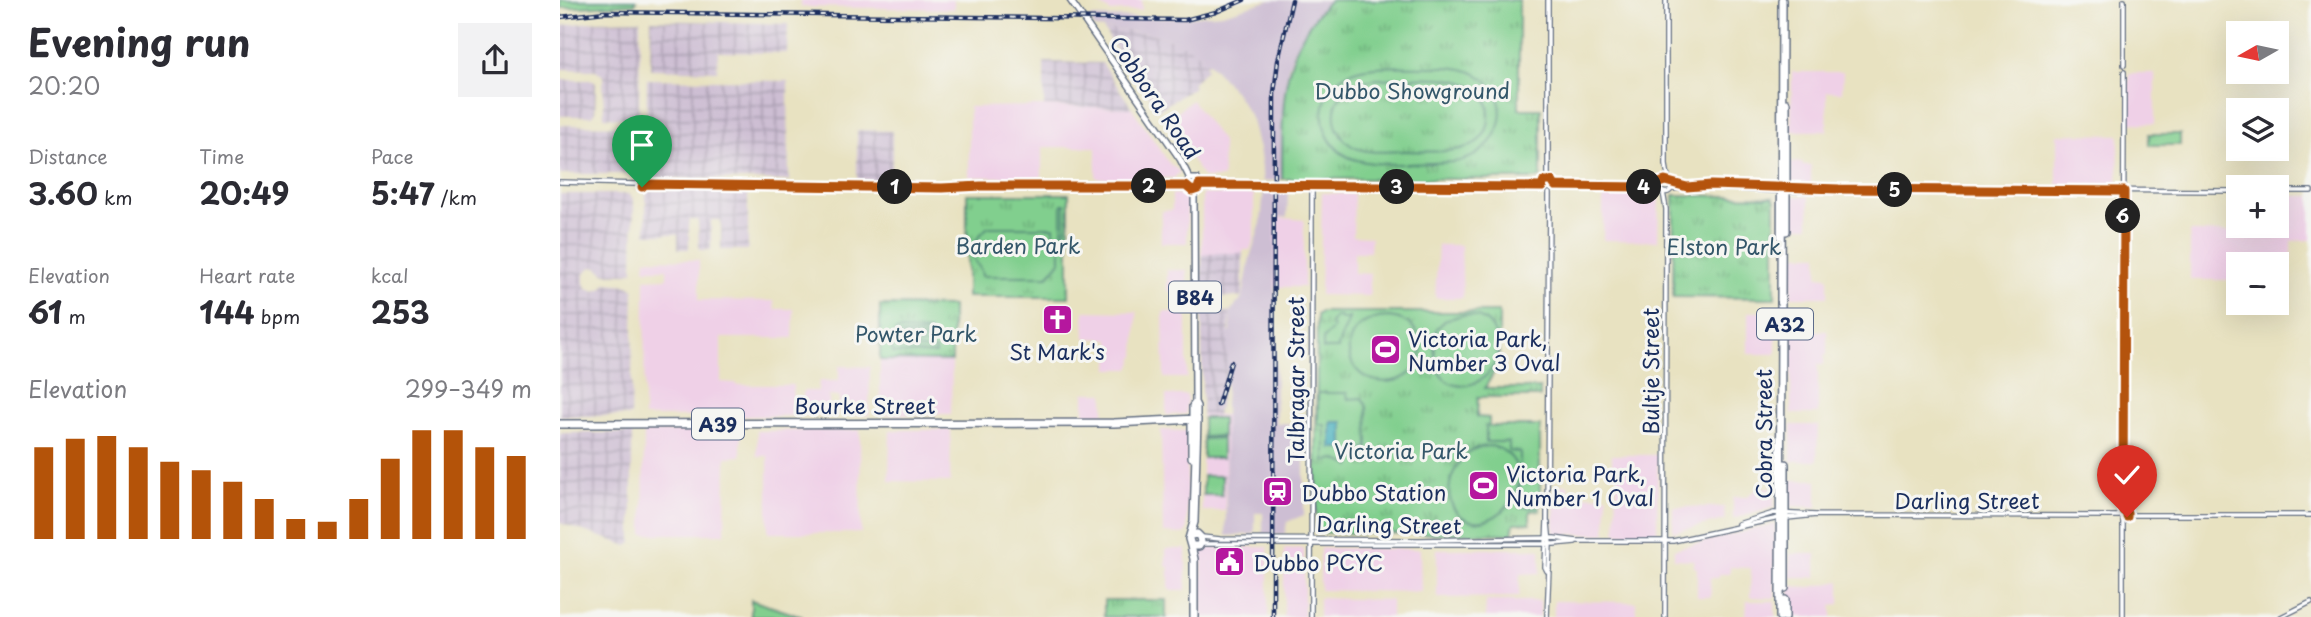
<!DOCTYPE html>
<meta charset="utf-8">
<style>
:root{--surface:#fff;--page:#f2f2f3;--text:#2b2b33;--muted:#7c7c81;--accent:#b45309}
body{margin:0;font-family:"Playpen Sans",sans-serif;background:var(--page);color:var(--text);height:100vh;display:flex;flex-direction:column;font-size:26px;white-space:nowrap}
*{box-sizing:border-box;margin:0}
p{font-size:23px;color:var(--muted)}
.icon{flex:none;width:38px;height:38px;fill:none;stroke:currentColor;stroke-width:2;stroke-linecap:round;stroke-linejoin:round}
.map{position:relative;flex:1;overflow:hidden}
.panel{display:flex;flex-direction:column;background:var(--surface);width:560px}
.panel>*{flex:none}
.needle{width:46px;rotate:261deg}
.tools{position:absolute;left:1666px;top:21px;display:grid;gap:14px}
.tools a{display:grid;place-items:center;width:63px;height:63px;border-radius:0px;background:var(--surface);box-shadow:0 7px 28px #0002;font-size:35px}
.pin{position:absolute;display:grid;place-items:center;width:60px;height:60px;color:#fff;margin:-72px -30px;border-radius:50% 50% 50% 0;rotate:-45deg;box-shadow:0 0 7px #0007}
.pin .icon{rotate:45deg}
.km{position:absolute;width:35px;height:35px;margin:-18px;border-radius:50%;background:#222;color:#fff;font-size:19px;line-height:35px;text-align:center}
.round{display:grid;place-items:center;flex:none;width:74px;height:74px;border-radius:0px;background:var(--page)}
.summary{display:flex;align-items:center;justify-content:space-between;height:119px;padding:0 28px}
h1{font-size:38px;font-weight:700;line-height:52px}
.stats{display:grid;grid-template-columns:repeat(3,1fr);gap:10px;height:119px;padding:7px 28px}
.stats div{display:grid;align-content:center}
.stats b{font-size:30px;font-weight:700}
.stats small{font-size:19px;font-weight:400}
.stats p{font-size:19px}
.chart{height:196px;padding:14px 28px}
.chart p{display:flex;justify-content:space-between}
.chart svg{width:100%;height:126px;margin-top:7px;stroke:var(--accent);stroke-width:6}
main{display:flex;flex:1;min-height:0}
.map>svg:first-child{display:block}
</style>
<main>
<section class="panel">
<div class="summary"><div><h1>Evening run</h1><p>20:20</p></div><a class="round"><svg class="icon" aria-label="share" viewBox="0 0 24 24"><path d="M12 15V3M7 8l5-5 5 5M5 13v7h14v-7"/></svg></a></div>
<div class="stats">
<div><p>Distance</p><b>3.60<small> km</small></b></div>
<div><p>Time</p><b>20:49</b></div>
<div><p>Pace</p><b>5:47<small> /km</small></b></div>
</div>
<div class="stats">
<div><p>Elevation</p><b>61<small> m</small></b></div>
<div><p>Heart rate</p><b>144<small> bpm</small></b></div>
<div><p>kcal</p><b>253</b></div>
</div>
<div class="chart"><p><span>Elevation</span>299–349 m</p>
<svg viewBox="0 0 160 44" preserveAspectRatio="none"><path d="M5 44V12M15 44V9M25 44V8M35 44V12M45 44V17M55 44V20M65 44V24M75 44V30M85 44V37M95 44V38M105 44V30M115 44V16M125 44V6M135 44V6M145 44V12M155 44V15"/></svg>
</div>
</section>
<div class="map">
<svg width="1751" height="617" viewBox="0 0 1751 617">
<defs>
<pattern id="industrial-grid" width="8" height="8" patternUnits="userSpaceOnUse" patternTransform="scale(1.75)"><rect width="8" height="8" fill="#cdbed3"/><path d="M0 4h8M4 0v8" fill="none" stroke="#a69bae"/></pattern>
<pattern id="park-tufts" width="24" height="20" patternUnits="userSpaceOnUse" patternTransform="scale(1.75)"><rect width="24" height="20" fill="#81cf8e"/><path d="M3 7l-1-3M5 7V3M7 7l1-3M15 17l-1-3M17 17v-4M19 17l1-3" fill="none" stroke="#69a877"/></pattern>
</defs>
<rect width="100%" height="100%" fill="#f6f6f2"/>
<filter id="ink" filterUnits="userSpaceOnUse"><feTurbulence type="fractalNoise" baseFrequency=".0143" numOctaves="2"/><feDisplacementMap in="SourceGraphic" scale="14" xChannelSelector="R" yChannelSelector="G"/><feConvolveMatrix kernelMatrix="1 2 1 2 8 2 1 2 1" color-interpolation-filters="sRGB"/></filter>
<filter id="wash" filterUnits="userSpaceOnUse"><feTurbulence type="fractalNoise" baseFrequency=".00686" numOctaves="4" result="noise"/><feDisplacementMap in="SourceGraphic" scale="28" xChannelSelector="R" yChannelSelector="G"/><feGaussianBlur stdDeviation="1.57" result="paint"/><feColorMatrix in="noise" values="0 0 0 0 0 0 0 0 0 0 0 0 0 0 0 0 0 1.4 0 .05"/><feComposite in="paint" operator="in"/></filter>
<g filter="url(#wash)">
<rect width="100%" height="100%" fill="#e8e2c1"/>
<!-- built -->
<path fill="#efd0e7" d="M241,0H394V9L241,7Z
M539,0H582V10L551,12L537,3Z
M1232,72H1283L1282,92H1267V131H1231Z
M1569,73H1595V124L1569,123Z
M632,100L662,141L663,178H644L605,121Z
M484,106L572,108L609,163L620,172L614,178H536V147H482V177H409V107Z
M1497,134L1559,135L1558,186L1497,185Z
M1242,162L1243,165H1251V185L1231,181V163Z
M762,193L794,194L793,236L811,237L810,252H794V273L810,274V296L760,295Z
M612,194H627V243H601V211L612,210Z
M642,194H694V239L690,250H684L683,253L642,255Z
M1043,195H1099L1098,241L1043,240Z
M1235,196L1249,197V226H1232L1231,197Z
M1717,196H1751V240L1731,241V280H1717V264H1678V280H1630V232H1691V226H1717Z
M715,217L744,220V287H715Z
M878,245H901L903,298H875Z
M1232,255H1258V276L1268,277V297H1231Z
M86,259L139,260V300L214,301L215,309H234L233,338H161V382L175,383L176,385H233L232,416L84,417L85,279L107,278V269H85Z
M607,270H627V291H607Z
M524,311L577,312L575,356L570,369H549L550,339L525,338Z
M603,312H627V378H604Z
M1188,312H1216V354H1188Z
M1231,313H1254V331H1267V355L1264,356V364H1258V414H1231Z
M320,360L392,361L391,414L320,415Z
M279,366L310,367L309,415H279V397L269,396V415H242L243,391H258L259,381H279Z
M524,393H544V414H524Z
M606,395H627L626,414L606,415Z
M642,415H666L665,511H642Z
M1231,425H1258L1257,461H1231Z
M300,430L301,533H208V456H197V431Z
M330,430H391L390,482L329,481Z
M601,430L627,431V531L624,534L603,533Z
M181,431V456L166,457L165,534H83L84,432Z
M1052,455H1098L1097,534H1056L1057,472L1052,467Z
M1231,480H1257V507L1231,506Z
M995,485H1008L1009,495L1047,496L1046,534H994Z
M1200,487L1215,488L1214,507L1173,519V497H1186Z
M1113,507H1164L1165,520L1113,532Z
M1215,524V598L1190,597L1191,568L1170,567V574H1159V578H1150L1151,597H1137V568L1134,567V560L1114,559V549Z
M708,547V617H642V548Z
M744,548V617H724V549Z
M760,548L860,549L861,592L760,590Z
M606,549H626V590H609V567L606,566Z
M877,549H980V573L960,574L959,597L877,598Z
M1230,554H1256V577H1230Z
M1280,581V604L1272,606V617H1230V586L1251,587Z
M759,598L831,600V617H759Z
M926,601H980V617H925Z
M994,601L1076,602V617H994Z
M1187,601H1215V617H1186Z"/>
<!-- industrial -->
<path fill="url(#industrial-grid)" d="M80,20L79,119L44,117L43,76L36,70L0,69V26L38,21Z
M91,20L228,24L227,53L158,52L157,71L90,69Z
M543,29L589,33L611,39L635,50L649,60L645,66L648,68L632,83L634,87L598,110Z
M484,62L542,63L572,108L484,106Z
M87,79L228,81L229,181L90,178L86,174Z
M0,80H33L36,83L35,113L32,116H0Z
M0,125L75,126V174H0Z
M297,130L332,131V181L297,180Z
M89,190H188V250H161V220H151V250H139L138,220H129V249H118V234H86V194Z
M0,194H69L74,200L73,271L68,273L46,274L37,267L29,268L24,275V283L27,288L35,291L43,288L46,283L69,285L74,289L71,416H0Z
M659,253H683V297H642V255Z
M642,312H670L669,361L657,415H642Z
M0,433H72V542L68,546L0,523Z"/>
<!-- railway -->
<path fill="#cdbed3" d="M711,0H770L748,25L734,51L728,68L723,100L722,179L703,182L700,154L692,120L676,93L642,55L611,39L589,33L534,28L530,17L613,18L662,14Z
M704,187H719L728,193L727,217H715L716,423L744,424V515L727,522L725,534L715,535L703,534V513H695V534L666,536L665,404L669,333L671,332L670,312L683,297L690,257L701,223Z"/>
<!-- park -->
<path fill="url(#park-tufts)" stroke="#4e7f76" stroke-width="2" d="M770,0H959V109H981V176L976,179H722C723,110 717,52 770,0Z
M1589,134H1620V145H1589Z
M407,194H509V297H407Z
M1114,195L1213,197L1215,201V298L1113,297Z
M320,305L392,306V361L320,360Z
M761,312H939V363L925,388H980V397H918L917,417L929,418V426H926L960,451V507H980V510L970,511V523H954L952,534L759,533L756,511L757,315Z
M191,600L243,617H191Z
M544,600H606V617H544Z"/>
<!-- pitch -->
<path fill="#81cf8e" stroke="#4e7f76" stroke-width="2" fill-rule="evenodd" d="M0,0H76L75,4L0,8Z
M886,67C897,68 908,69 918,75C960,100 939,157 894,162C867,163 821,167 797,160C773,154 759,129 764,106C767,89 778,76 794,71C817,63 861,68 886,67ZM818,79C849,79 926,66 929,112C932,159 875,151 845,151C829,151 807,155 792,146C770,133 768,98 792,85C800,80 809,80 818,79Z
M502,204H505V242L501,243V260L488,276H422C422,267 417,267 414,259C409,245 419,236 428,227H494V233L502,242Z
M902,315C915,315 929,319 934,332C954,385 877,409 875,355C874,346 874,337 877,328L886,320Z
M776,316L785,320L789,318C788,327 778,338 778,349H763V339L773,329L771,322Z
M829,317C879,322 869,389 817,381C780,375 775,318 829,317Z
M339,330L370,331V333L340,335L370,337L372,342L369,344L338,348L376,350V354L333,353L332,347L336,344L367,340L335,338V332Z
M758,393H787L788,399L802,398L807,407L808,448L799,449V458H794L791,466L775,459L765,461V425L758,424Z
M643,418H662V436L643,437Z
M926,426H980V507H960V452L949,451V442H926Z
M662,438V458H643V439Z
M931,446C954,451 966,474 954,496C925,547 866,513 899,463C906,451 917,446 931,446Z
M643,476H662V495H643Z"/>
<!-- water -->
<path fill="#3dacba" stroke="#2c6e8c" stroke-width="2" d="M771,422H783V448H771Z"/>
</g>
<g filter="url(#ink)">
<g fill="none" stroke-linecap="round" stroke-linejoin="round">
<defs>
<path id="minor" d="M988,0V180
M1106,0V165L1109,182
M1564,0V65
M1100.5 187a5.5 5.5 0 1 1 11 0a5.5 5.5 0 1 1-11 0Z
M0,182L77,184
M85,184L382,188L421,186H626
M639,185L982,187
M995,186L1087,187L1100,189
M1141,187L1151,185L1279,189L1678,191
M1111,189L1141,187L1220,191
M1228,191H1268L1279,189
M1717,191H1751
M1103,192L1106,209L1105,617
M1563,511L1564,72
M1568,515H1751
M1227,518L1256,515
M1178,524L1214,513L1256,515L1559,516
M642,537L660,539L859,540L994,538L1017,541H1113L1219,518
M642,544H994L1015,542
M987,571L985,567L987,521L989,193
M751,617L752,186
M987,617L990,544L988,523
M1563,617V520
M1721,617L1751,602"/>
<path id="major" d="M510,0L620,159L630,179
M630,179H637L639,187L634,191
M630,179L627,182V187L634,191
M635,402L637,406V419
M632,419V406L635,402L634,191"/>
<path id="highway" d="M1226,231V103
M632,419V457
M0,424L554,423L637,419L634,522L629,539L631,546H639L641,542L640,537L637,534L631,535
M1225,464V588
M631,546L634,559V617
M1220,617L1222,0
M1225,617V600"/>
</defs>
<!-- minor casing -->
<use href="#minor" stroke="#636e81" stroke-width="6"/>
<!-- major casing -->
<use href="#major" stroke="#636e81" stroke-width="8"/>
<!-- highway casing -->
<use href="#highway" stroke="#636e81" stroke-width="10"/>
<!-- minor -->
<use href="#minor" stroke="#fff" stroke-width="3.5"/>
<!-- major -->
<use href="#major" stroke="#fff" stroke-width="5"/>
<!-- highway -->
<use href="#highway" stroke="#fff" stroke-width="7"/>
<defs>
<path id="rail" d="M0,17L45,12L625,20L656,12L684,0
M658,405L671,362
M713,617L714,93L718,61L732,0"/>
</defs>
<!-- rail casing -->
<use href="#rail" stroke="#1b2f5e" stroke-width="4.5"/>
<!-- rail -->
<use href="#rail" stroke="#f6f6f2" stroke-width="2" stroke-dasharray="5" stroke-linecap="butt"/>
</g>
</g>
<g fill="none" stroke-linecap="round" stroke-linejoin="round" filter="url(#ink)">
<defs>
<path id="route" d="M82,187L85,184L382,188L421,186H626L632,191L638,189L639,185L982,187L984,181H992L995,186L1087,187L1105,181L1127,187L1151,185L1279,189L1564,191L1563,511L1567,513V517"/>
</defs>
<!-- route casing -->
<use href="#route" stroke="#fff" stroke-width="14"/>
<!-- route -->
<use href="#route" stroke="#b45309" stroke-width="9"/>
</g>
<!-- icons -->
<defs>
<symbol id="church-square" viewBox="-11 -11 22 22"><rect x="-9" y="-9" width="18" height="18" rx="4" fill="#b5179e" stroke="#f6f6f2"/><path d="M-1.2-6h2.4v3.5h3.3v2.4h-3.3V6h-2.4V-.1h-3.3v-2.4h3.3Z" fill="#fff"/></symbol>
<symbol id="stadium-square" viewBox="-11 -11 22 22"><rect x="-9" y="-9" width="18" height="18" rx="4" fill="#b5179e" stroke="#f6f6f2"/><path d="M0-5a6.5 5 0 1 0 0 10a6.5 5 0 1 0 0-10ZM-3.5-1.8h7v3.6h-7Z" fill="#fff"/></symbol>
<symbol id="station-square" viewBox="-11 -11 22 22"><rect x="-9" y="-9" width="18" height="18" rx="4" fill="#b5179e" stroke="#f6f6f2"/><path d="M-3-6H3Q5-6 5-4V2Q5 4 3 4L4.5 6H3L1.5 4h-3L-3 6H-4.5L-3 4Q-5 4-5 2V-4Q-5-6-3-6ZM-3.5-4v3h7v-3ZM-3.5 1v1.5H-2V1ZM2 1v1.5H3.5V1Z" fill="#fff"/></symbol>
<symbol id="civic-square" viewBox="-11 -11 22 22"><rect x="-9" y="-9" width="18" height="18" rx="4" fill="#b5179e" stroke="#f6f6f2"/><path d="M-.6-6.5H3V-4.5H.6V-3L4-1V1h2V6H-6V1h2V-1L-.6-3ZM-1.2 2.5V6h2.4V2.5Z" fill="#fff"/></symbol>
</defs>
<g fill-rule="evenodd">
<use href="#church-square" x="480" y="302" width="35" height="35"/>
<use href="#stadium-square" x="808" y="332" width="35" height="35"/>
<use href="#stadium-square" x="906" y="468" width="35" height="35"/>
<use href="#station-square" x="700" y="474" width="35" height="35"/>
<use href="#civic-square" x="652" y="544" width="35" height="35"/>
</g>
<g text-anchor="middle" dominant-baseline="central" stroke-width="6" stroke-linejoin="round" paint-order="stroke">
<!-- shield labels -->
<g fill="#f6f6f2" stroke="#5d6b8a" stroke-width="2">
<rect x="609" y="281.5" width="52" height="31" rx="5"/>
<rect x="1197" y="308.5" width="56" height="31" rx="5"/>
<rect x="132" y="408.5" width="52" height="31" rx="5"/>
</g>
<g font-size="19" font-weight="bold" fill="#1b2f5e">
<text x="635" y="297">B84</text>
<text x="1225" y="324">A32</text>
<text x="158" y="424">A39</text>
</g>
<!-- park labels -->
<g font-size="21" fill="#34576a" stroke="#f6f6f2">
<text x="852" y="90">Dubbo Showground</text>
<text x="458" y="245">Barden Park</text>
<text x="1164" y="246">Elston Park</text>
<text x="356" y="333">Powter Park</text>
<text x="841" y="450">Victoria Park</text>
</g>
<!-- street labels -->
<g font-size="21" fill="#1b2f5e" stroke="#f6f6f2">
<text transform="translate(596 97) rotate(56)">Cobbora Road</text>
<text transform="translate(1090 371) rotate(-90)">Bultje Street</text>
<text transform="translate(735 380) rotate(-90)">Talbragar Street</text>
<text x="305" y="405">Bourke Street</text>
<text transform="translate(1203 434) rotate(-90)">Cobra Street</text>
<text x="1407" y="500">Darling Street</text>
<text transform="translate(829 524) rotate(1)">Darling Street</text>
</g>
<!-- poi labels -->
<g font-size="21" fill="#1b2f5e" stroke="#f6f6f2" text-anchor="start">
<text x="848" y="338">Victoria Park,<tspan x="848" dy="24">Number 3 Oval</tspan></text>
<text x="497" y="351" text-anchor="middle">St Mark's</text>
<text x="946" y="473">Victoria Park,<tspan x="946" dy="24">Number 1 Oval</tspan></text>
<text x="741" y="492">Dubbo Station</text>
<text x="693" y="562">Dubbo PCYC</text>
</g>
</g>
</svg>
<div class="tools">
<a><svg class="needle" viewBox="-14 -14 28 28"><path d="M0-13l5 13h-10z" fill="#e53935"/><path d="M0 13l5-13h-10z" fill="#7c7c81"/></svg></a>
<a><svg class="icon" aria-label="layers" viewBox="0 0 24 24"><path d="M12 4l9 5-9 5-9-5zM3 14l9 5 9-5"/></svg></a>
<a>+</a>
<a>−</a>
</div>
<div class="pin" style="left:82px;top:187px;background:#1e9e55"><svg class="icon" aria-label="arrive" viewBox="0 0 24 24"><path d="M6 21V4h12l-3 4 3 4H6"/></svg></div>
<div class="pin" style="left:1567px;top:517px;background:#d93025"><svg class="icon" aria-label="check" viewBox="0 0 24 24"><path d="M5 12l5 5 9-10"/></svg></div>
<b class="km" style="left:335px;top:187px">1</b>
<b class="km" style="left:589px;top:186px">2</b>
<b class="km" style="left:837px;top:187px">3</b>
<b class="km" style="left:1084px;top:187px">4</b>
<b class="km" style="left:1335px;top:190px">5</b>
<b class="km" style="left:1563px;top:216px">6</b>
</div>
</main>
